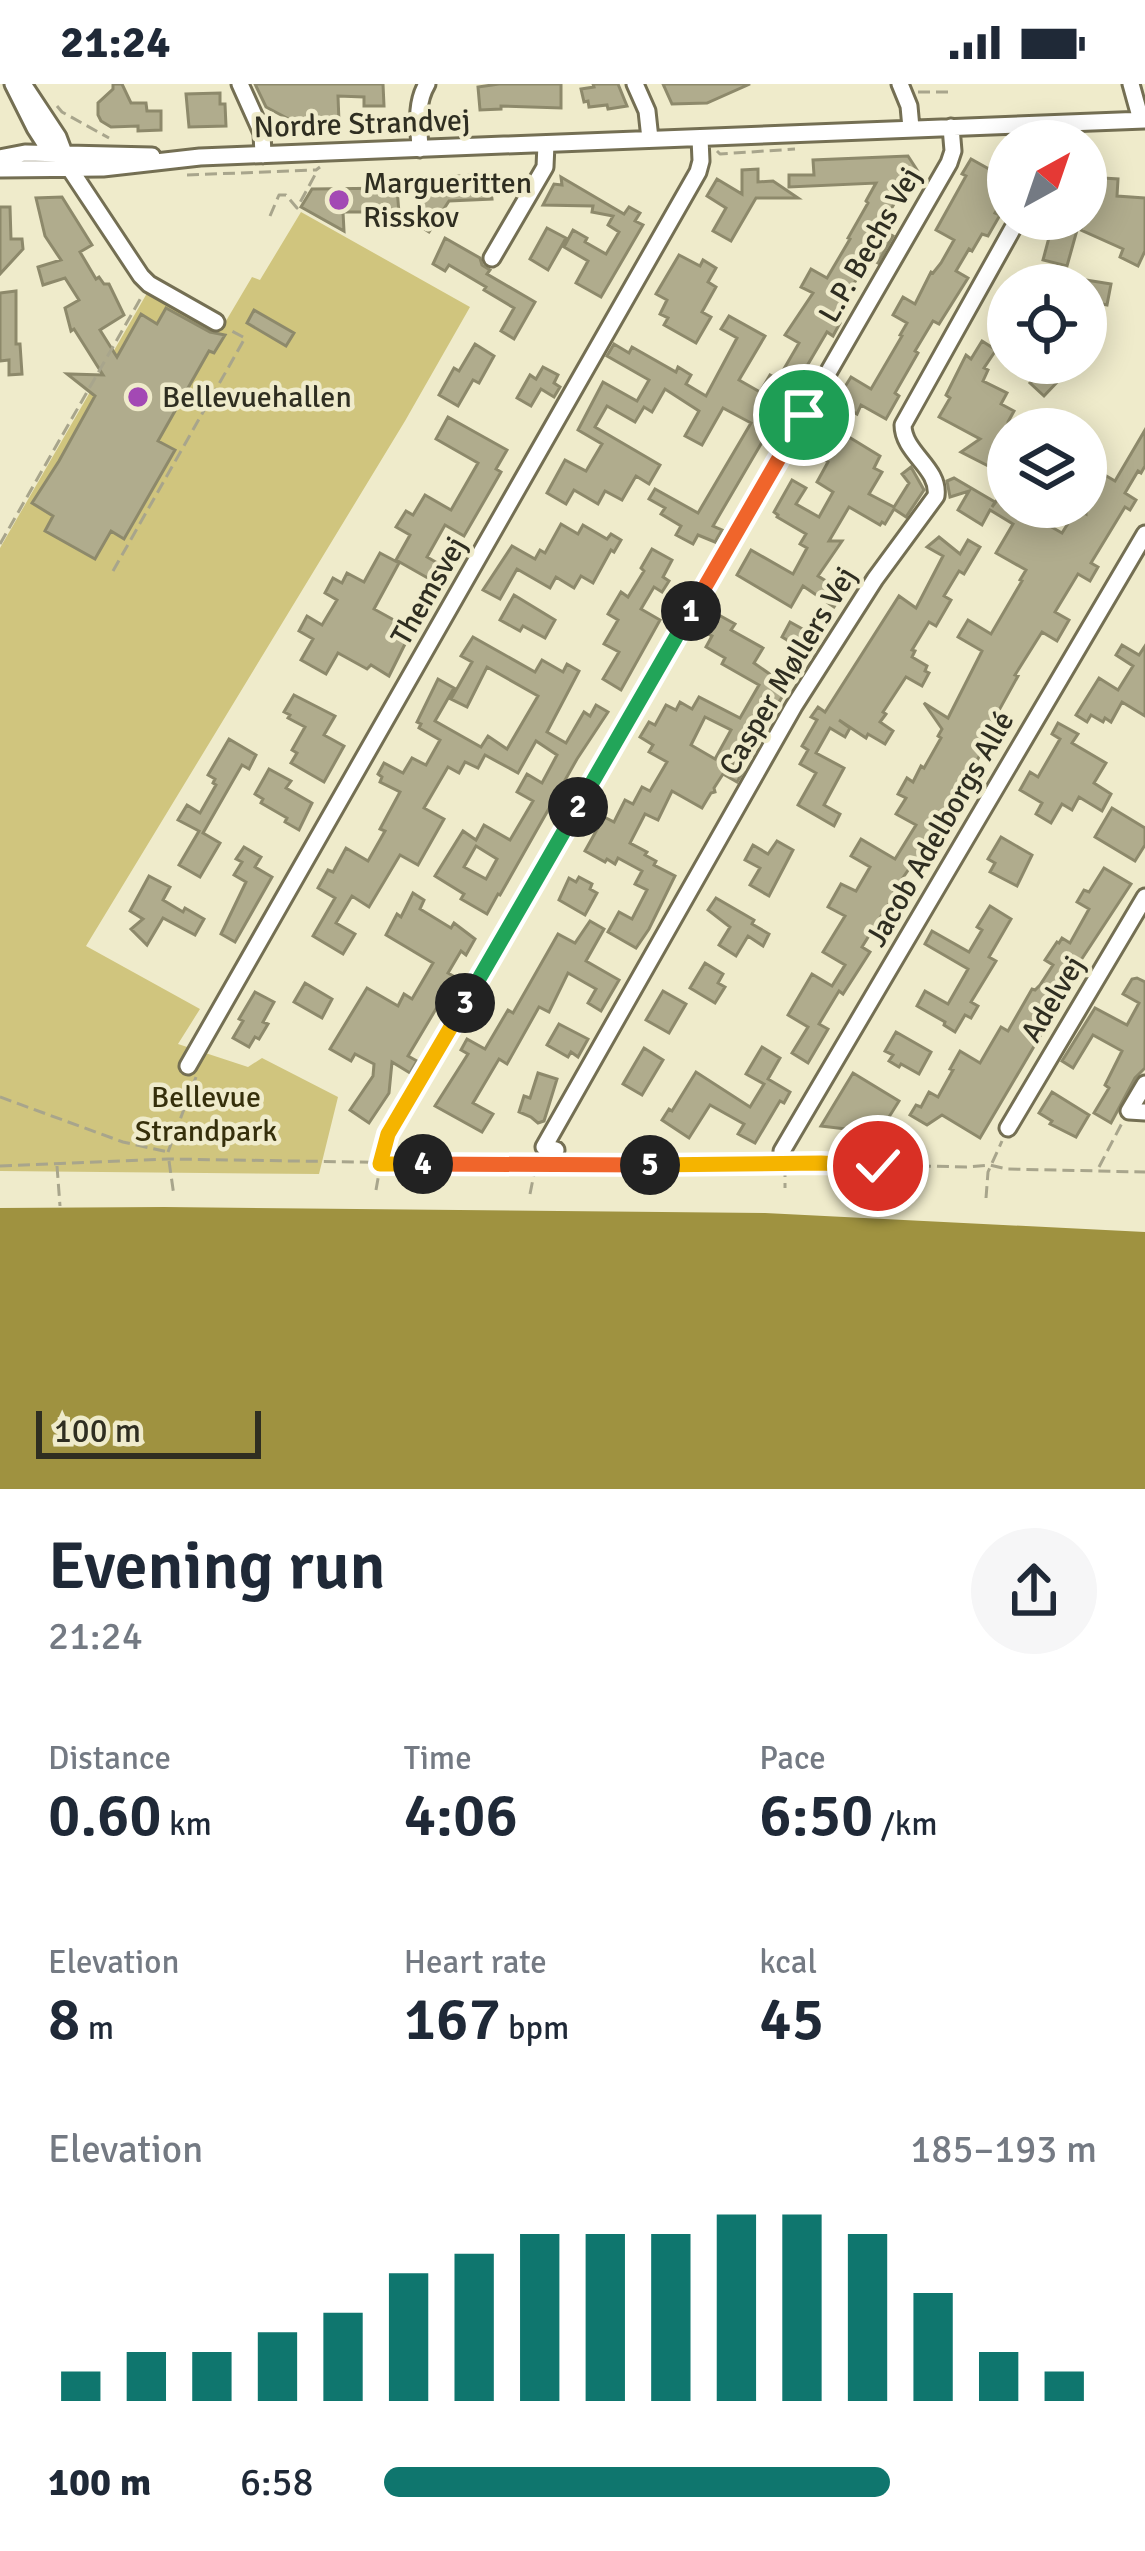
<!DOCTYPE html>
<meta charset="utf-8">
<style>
:root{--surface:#fff;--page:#f6f6f7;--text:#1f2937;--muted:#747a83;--accent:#0f766e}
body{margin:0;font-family:Signika,sans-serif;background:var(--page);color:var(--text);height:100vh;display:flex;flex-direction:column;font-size:45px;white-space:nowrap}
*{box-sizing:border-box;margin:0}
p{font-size:39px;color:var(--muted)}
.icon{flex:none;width:66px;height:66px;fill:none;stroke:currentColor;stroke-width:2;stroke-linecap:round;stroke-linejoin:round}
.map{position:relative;height:1405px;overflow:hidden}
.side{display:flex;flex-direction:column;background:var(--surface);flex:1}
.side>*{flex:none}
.needle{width:78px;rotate:40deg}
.controls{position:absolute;left:987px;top:36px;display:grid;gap:24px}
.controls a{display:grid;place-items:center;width:120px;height:120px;border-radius:50%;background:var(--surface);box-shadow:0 6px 30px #0003;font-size:60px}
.scale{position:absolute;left:36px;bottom:30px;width:225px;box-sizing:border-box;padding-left:12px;border:6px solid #2f2e21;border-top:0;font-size:33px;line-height:42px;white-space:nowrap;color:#2f2e21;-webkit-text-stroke:9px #efebcb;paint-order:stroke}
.pin{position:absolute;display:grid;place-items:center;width:102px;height:102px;color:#fff;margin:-51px;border:6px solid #fff;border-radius:50%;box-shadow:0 3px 12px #0007}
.km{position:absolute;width:60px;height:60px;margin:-30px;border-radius:50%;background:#222;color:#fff;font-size:33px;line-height:60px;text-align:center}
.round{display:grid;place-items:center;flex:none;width:126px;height:126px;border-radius:63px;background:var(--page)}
.headline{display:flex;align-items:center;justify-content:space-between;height:204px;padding:0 48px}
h1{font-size:66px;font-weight:600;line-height:90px}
.metrics{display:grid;grid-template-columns:repeat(3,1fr);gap:18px;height:204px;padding:12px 48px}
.metrics div{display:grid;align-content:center}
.metrics b{font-size:60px;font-weight:600}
.metrics small{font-size:33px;font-weight:400}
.metrics p{font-size:33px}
.chart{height:336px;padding:24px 48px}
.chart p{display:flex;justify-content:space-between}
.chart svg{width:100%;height:216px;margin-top:12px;stroke:var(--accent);stroke-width:6}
ul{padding:0 48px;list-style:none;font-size:39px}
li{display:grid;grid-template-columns:192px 144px 1fr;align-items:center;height:90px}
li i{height:30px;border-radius:15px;background:var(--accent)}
.status{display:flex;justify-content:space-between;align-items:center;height:84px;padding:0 60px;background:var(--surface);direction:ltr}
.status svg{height:33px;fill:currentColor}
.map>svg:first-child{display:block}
</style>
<div class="status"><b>21:24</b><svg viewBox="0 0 49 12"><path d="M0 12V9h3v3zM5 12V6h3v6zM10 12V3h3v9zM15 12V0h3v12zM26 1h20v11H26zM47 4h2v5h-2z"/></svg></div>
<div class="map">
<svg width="1145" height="1405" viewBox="0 0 1145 1405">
<rect width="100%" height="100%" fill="#efebcb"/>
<!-- green -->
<path fill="#d0c57e" d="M301,128L470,223L405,337L86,862L200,925L178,960L248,983L262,974L338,1013L319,1090L0,1087V464L150,204L223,242L252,193L260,196Z"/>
<!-- water -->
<path fill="#9f9240" d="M164,1123L765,1129L1145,1148V1405H0V1124Z"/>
<!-- building -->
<path fill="#b0ac8d" stroke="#8d896b" stroke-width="3" fill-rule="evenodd" d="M113,0H122L131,19H146L147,27H161V46L138,47V42L111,43L101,37L98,31V19L113,5Z
M255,0H383L384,22H364V13L338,12L339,38L298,40L266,23Z
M499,0H561V24L501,22V25L480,26L478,3Z
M593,0H618L627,22L608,25L607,21L589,23L588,17L584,18L581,5L594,3Z
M663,0H750L707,19L672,20Z
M220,9V20H225L226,42L189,43L186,10Z
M1008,53V107L995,129L1000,131L988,152L982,150L972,167L969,165L956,187L968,194L939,240L933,237L915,267L918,269L895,309L899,312L886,335L861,321L857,330L840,320L844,312L841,309L851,293L871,305L902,252L900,251L907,239L893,231L903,213L915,220L931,188L933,189L941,179L954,156L936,146L966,92L962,90L971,75L989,85Z
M908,72L919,89L907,109L902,106L886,134L889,135L883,146L893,152L878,179L869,174L833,235L840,239L833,252L827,248L794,304L781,330L788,334L781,346L772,341L713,442L722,446L715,458L698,451L693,460L676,451L681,442L661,430L665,424L649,415L655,405L698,429L751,339L723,324L702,361L685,352L699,327L665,305L652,328L644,323L635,338L607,322L595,343L660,381L649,400L636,392L622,416L605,407L598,420L574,406L566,420L547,409L565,376L586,387L602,360L578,346L603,298L637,317L649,296L607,272L614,260L629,269L632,263L676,288L678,283L691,291L686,300L706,312L737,254L721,245L729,232L765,252L739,296L760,308L770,291L778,295L799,259L785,251L813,209L801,203L811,185L827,194L850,155L848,154L868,119L866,117L876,99L789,103V91H814L813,76Z
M758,85V98L773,97L798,114H756L731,157L713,147L726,124L707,112L717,95L742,110V86Z
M489,90L492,115L449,117L429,148L412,137L435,97H444V93Z
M561,93L624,130L629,123L640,129L635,137L643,141L601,213L576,199L588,177L564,163L573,146L587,154L585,158L606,170L619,148L608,141L613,132L592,128L593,122L543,121L554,100L562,101Z
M1086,93L1118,95L1117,112L1145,114V167L1138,182L1120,173L1123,165L1081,146L1082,135H1086Z
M397,104L399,129L393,126L394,128H343L344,147L301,123L312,105Z
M62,113L92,161L80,168L96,195L99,193L104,200H109L124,231L100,246L117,273L141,230L157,240L166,224L210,248L225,251L214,269L209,267L158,357L175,366L124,455L111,447L95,475L45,447L53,432L32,419L59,377L95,312L67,290L103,291L74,245L71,247L65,224L79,216L65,194L43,201L38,183L61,176L45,152L36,114Z
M0,123H10L11,155H22L23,165L0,190Z
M1054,135L1079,139L1067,182L1043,176Z
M547,144L566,154L548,186L530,175Z
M445,154L480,174L482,181L490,186L487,190L535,218L514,255L501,247L514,224L484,206L486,203L449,181L445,187L433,180Z
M679,171L700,182L703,176L716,184L708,198L716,203L702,228L711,233L696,259L664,241L668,234L660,230L667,216L656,210Z
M1086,196L1111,200L1107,221L1102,220L1101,227L1086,224Z
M16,207V260H20L22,290L9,291V276L0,277V209Z
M254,226L294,249L286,262L247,239Z
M982,257L996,266L984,284L988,286L983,297L1007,309L1001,320L1014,327L1008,338V382L1004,390L961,368L980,355L939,333L950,314L946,311L966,271L971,275Z
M475,260L494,272L479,299L473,296L458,322L439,311L454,284L459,287Z
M1017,279H1045L1061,294L1044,312L1030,299L1034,295Z
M543,283L558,291L554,299L560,303L554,313L541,305L531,322L517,314L530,291L536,295Z
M448,333L507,366L496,385L501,388L464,452L445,441L427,473L448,485L440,501L396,476L410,451L396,443L406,427L413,431L425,411L451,426L478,379L436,355Z
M1145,346V382L1141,389L1138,387L1125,409L1136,416L1130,426L1125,423L1091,479L1098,483L1090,497L1078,490L1055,528L1069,536L1057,557L1042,548L1015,591L1018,592L998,628L1004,631L964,698L967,700L958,716L955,714L935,750L940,753L923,781L915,776L894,807L905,813L897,826L888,821L883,829L862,863L870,868L843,910L839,907L819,940L828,945L808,979L792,969L808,943L788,931L812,890L832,902L845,881L823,868L845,832L828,823L841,800L856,807L870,783L851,772L861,755L895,775L916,741L896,730L906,714L898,710L907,694L913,698L921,682L924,684L941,654L938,652L942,645L924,619L948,634L982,567L958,553L968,536L991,550L1022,497L1020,496L1026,486L996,469L1013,440L990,426L982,441L958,426L969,407L950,413L947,397L954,394L995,418L992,423L1000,412L1008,417V423H1017L1062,449L1077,425L1086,430V380L1115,397Z
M844,350L880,372L874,384L882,388L869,410L894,423L909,399L902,390L911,383L924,406L906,433L894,425L885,440L882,438L880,441L849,423L829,457H842L818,492L844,508L834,523L803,502L791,523L737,491L751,466L793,490L807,464L800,460L806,450L777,433L778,431L774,428L792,396L806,404L796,420L819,433L833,408L817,398L828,378L809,366L817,352L836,364Z
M561,440L578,450L583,441L607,455L611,450L621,456L614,468L611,466L593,499L581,492L574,504L556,493L550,504L517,485L500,515L483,506L512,462L535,475L540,466L545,469Z
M939,453L960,470L968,456L980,463L964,490L959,487L944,512L951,516L936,542L929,538L912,566L915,567L912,573L927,582L925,587L929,589L922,602L906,593L883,628L886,630L880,638L893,647L885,660L868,650L866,654L839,636L850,644L845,653L830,644L816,669L844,684L824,721L840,730L834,742L798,721L816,689L800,680L808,666L802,662L817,636L811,633L818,623L825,628L899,512L916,524L943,472L927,463Z
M652,465L672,476L663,493L669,497L662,508L654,503L641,525L660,536L621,606L603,595L619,568L604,560L618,536L608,530L621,508L628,513L644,487L641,484Z
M380,469L399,479L374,525L412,546L389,592L371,581L367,585L338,569L326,590L301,576L313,555L299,547L307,532L322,541L337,516L325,509L333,494L342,499L347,489L364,498Z
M514,511L555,536L545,554L523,542L520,547L500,536Z
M717,530L735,540L731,546L763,564L754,579L777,595L794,566L790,564L792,559L782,553L790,538L817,553L761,649L748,641L732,682L743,688L737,698L723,690L714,704L715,708L711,709L702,724L672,707L658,736L645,730L630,759L647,768L645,771L656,777L654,781L675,792L649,845L636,864L608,848L619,828L632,835L647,806L635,800L642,787L618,774L615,780L607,775L605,778L585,767L604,733L614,738L625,716L633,720L642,703L650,707L667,678L649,668L653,661L640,653L649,638L655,641L666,621L676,626L680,618L692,625L699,613L740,634L759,601L722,580L725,574L706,563L712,552L706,549ZM705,633L731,646L715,675L691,661Z
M473,553L535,588L542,576L563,588L567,580L579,587L547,648L566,659L584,628L590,632L596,621L608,628L577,675L500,811L498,810L487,830L461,815L464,810L435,792L463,747L476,756L484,741L510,756L533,717L517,708L527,690L542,699L557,671L536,657L518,689L485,671L478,684L465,678L459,689L448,683L424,724L444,735L418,781L400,771L369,823L352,812L336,839L355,850L343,870L313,852L335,814L318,804L328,786L333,788L346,764L368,777L385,747L380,745L400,708L380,698L382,693L378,690L384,679L403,689L412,674L426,681L440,656L419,644L421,640L417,638L438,595L454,604L435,637L481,663L488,652L507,665L538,612L487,583L467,623L451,615L472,578L461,572ZM476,762L497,775L486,795L464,783Z
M1122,561L1139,571L1145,562V632L1122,618L1111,638L1105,634L1103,638L1091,631L1087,638L1076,631L1099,594L1118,606L1133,582L1116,571Z
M294,611L335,632L324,651L344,662L324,698L291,679L297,669L292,666L305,643L288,634L290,631L284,628Z
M1058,639L1078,650L1072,659L1106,679L1094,699L1111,710L1102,727L1079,713L1072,726L1062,720L1051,739L1036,730L1042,719L1020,706L1030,688L1038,693L1060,655L1052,650Z
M229,655L256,671L249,685L242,681L203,749L220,759L200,793L179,781L199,747L178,736L187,721L200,729L216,701L213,699L215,695L208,691Z
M269,685L291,697L286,704L312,719L299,746L285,738L287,734L261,719L263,715L255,710Z
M1112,724L1145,744V761L1135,777L1095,753Z
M1001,753L1032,771L1017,802L990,788L995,779L988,775Z
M777,757L793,766L769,812L750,801L760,784L745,776L753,761L768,770Z
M244,763L261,773L255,783L272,793L235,858L221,850L246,798L234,791L242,778L236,775Z
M1104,784L1131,800L1062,905L1056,919L1059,920L980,1054L942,1031L927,1041L910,1031L916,1021L921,1023L929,1008L938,1013L953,986L950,985L960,967L980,979L1001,943L1008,947L1032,905L1035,906L1040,901L1053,881L1045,876L1057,858L1059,859L1062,854L1070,859L1089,825L1077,818L1084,806L1089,808Z
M149,792L170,803L163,816L183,828L185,824L204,835L195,851L163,834L147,861L131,845L143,835L130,827Z
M579,793L592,800L590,805L597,809L585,831L559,816L569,794L576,798Z
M413,809L424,816L420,825L451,844L454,839L475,855L466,871L461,867L448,889L455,893L408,972L417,977L410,989L392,978L389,1009L369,1039L350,1026L373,992L374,980L355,970L351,977L330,965L367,904L398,922L404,910L412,915L433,879L386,851L397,830L401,833Z
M716,814L754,836L752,840L769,850L763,862L748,852L736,872L719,861L730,843L708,826Z
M990,822L1011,835L989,873L996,877L971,918L978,922L971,934L965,931L955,948L944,941L945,938L917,922L925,907L948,920L968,885L925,860L932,847L969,868L982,846L977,843Z
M590,837L604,845L586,877L619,896L601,927L588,919L596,905L568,889L549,928L539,923L507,980L499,975L473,1019L493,1030L482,1048L435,1022L468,970L461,966L467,955L485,965L508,926L513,929L558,850L575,859Z
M705,879L723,890L718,899L725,903L715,919L690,904Z
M1137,894L1145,898V984L1135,994L1111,1039L1094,1029L1109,1004L1105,1001L1122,967L1093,951L1073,984L1062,977L1095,924L1127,941L1139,919L1123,910L1132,895Z
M305,899L332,915L322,934L294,918Z
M663,907L686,920L669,949L646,936Z
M255,908L274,918L263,938L268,940L259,955L255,953L249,963L233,954L243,937L239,935Z
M559,940L588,955L578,973L571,968L568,973L547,961Z
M896,948L931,968L919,990L901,980L899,983L889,977L893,971L885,967Z
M762,963L780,974L768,995L790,1008L784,1019L780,1017L755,1059L738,1050L744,1040L710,1021L689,1054L662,1036L669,1025L672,1027L696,988L750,1023L764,1000L746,990Z
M644,964L663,976L642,1011L623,1000Z
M538,989L557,995L544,1037L538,1039L531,1033L519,1028L524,1012L530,1014Z
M853,989L899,1017L879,1049L821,1042Z
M1052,1008L1089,1031L1076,1053L1050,1040L1052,1037L1039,1029Z"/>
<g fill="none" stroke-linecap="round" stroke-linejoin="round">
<defs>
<path id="minor" d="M13,0L35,44L53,72
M23,0L58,53L70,85L141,192L149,200L216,238
M240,0L262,49L263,71
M635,0L647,27L650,55
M900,0L909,22L911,44
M1131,0L1141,36
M420,65C419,43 415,20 427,0
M0,74L25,69L152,72
M0,85L103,84L200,73L1145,36
M492,174L545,83L546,60
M188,982L698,88L701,77L700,54
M1145,1000L1129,1027L1145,1028
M1008,1044L1145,813
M389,1050L949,79L953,67L951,43
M556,1066L544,1063L794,622L875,495L936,412C940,384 903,369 903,341L1018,135
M782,1067L1145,450"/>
</defs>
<!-- minor casing -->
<use href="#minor" stroke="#746f53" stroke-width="21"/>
<!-- path -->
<path stroke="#a8a58c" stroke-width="3" stroke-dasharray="12 6" stroke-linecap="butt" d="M918,8H949
M57,22L62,28L109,54
M717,67L720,70L795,65
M187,91L316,86L320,83
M270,132L279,111H286L297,124L316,89
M0,460L142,212
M113,487L245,254L228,245
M0,1013L123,1058L168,1068
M168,1068L196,993
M169,1077L174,1112
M793,1079L966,1083L990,1081L1007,1085L1145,1088
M560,1081H778
M785,1081V1104
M0,1082L168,1075L550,1081
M57,1082L60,1122
M1099,1083L1122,1039
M376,1106L383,1066
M530,1110L537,1075
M986,1114L988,1088L1002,1057"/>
<!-- minor -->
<use href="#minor" stroke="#fff" stroke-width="15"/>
</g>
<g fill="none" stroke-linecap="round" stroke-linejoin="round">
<defs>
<path id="split-1" d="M691,527L804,331"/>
<path id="split-2" d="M578,723L691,527"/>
<path id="split-3" d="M465,919L578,723"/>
<path id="split-4" d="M423,1080H380L388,1050L465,919"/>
<path id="split-5" d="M423,1080L650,1081"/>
<path id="split-6" d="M650,1081L821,1079L878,1082"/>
</defs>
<!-- split-1 casing -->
<use href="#split-1" stroke="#fff" stroke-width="24"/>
<!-- split-2 casing -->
<use href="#split-2" stroke="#fff" stroke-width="24"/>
<!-- split-3 casing -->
<use href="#split-3" stroke="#fff" stroke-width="24"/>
<!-- split-4 casing -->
<use href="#split-4" stroke="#fff" stroke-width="24"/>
<!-- split-5 casing -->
<use href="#split-5" stroke="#fff" stroke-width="24"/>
<!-- split-6 casing -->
<use href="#split-6" stroke="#fff" stroke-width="24"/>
<!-- split-1 -->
<use href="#split-1" stroke="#f0652b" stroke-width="15"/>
<!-- split-2 -->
<use href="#split-2" stroke="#22a559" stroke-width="15"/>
<!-- split-3 -->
<use href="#split-3" stroke="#22a559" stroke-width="15"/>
<!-- split-4 -->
<use href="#split-4" stroke="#f5b400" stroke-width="15"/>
<!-- split-5 -->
<use href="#split-5" stroke="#f0652b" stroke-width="15"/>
<!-- split-6 -->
<use href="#split-6" stroke="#f5b400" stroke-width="15"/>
</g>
<!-- markers -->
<g fill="#a349b4" stroke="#efebcb" stroke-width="4.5">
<circle cx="339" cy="116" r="12"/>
<circle cx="138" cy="313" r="12"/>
</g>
<g text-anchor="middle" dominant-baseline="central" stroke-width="9" stroke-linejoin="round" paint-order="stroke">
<!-- street labels -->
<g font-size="30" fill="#2f2e21" stroke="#efebcb">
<text transform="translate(362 40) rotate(-2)">Nordre Strandvej</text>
<text transform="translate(870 161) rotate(-60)">L.P. Bechs Vej</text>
<text transform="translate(429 507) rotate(-60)">Themsvej</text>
<text transform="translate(788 587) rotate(-59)">Casper Møllers Vej</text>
<text transform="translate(940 745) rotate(-60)">Jacob Adelborgs Allé</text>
<text transform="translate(1053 915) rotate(-59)">Adelvej</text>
</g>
<!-- poi labels -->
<g font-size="30" fill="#2f2e21" stroke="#efebcb" text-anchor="start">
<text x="363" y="99">Margueritten<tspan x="363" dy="34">Risskov</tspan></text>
<text x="162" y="313">Bellevuehallen</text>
</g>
<!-- park labels -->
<g font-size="30" fill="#352f0b" stroke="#efebcb">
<text x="206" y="1013">Bellevue<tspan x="206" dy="34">Strandpark</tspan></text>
</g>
</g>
</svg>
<div class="controls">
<a><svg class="needle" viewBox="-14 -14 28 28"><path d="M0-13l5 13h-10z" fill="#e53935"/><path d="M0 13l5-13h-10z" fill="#747a83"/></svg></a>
<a><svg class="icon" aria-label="locate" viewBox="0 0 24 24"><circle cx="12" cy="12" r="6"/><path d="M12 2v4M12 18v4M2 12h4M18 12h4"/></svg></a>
<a><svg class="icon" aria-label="layers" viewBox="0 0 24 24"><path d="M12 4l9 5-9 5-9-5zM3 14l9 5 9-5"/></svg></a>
</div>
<div class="scale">100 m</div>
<div class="pin" style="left:804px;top:331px;background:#1e9e55"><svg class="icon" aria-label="arrive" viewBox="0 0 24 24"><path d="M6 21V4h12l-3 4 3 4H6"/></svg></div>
<div class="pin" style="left:878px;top:1082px;background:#d93025"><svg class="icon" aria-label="check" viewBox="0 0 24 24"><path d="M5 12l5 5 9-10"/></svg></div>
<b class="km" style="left:691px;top:527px">1</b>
<b class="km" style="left:578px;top:723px">2</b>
<b class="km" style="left:465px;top:919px">3</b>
<b class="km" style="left:423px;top:1080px">4</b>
<b class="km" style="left:650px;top:1081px">5</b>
</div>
<section class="side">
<div class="headline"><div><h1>Evening run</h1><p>21:24</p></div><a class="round"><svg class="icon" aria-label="share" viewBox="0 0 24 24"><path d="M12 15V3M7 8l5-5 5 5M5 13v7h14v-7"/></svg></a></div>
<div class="metrics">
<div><p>Distance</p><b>0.60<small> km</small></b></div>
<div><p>Time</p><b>4:06</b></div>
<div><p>Pace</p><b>6:50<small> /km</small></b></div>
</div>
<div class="metrics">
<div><p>Elevation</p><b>8<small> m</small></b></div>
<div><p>Heart rate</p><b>167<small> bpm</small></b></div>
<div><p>kcal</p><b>45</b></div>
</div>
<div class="chart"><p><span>Elevation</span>185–193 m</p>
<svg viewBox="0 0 160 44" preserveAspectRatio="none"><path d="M5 44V38M15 44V34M25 44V34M35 44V30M45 44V26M55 44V18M65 44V14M75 44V10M85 44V10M95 44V10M105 44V6M115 44V6M125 44V10M135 44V22M145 44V34M155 44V38"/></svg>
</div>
<ul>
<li><b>100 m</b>6:58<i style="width:71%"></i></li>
</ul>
</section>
